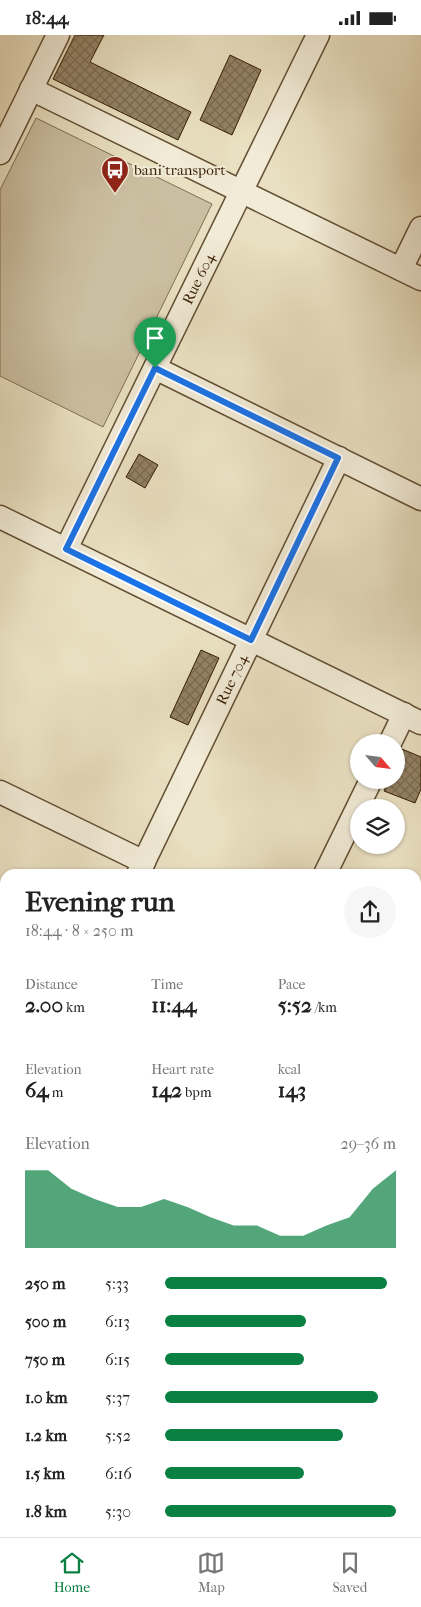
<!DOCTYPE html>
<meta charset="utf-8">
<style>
:root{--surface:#fff;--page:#f6f6f6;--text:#222;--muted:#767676;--line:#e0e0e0;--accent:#0b8043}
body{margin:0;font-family:"IM FELL French Canon",serif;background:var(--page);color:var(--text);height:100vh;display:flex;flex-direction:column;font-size:19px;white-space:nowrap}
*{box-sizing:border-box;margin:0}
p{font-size:16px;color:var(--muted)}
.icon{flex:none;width:28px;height:28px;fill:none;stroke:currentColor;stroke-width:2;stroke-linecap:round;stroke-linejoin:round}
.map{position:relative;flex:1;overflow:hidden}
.drawer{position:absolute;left:0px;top:834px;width:421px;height:669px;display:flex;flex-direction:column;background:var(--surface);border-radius:15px 15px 0 0;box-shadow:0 1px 4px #0004}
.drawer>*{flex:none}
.needle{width:32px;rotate:118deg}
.controls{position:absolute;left:350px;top:699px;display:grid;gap:10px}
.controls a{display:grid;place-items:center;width:55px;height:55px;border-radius:50%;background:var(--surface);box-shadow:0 1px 4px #0004;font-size:25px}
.pin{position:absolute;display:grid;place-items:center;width:42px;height:42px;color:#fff;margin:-51px -21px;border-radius:50% 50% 50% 0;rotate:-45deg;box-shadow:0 0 5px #0007}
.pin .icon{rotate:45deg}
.round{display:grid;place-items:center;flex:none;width:52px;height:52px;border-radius:26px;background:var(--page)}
.head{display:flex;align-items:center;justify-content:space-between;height:85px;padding:0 25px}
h1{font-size:28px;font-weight:800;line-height:38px}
.metrics{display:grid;grid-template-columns:repeat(3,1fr);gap:8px;height:85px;padding:5px 25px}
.metrics div{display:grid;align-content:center}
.metrics b{font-size:21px;font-weight:800}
.metrics small{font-size:14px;font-weight:400}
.metrics p{font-size:14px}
.chart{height:140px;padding:10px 25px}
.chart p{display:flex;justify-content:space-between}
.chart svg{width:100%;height:90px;margin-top:5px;fill:var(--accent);opacity:.7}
ul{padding:0 25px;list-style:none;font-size:16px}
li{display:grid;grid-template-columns:80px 60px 1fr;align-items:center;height:38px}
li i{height:12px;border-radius:6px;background:var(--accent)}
.status{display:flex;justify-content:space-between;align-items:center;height:35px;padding:0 25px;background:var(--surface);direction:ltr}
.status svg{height:14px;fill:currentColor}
.dock{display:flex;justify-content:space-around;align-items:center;height:70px;border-top:1px solid var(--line);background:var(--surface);font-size:14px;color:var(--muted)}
.dock a{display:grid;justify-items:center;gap:2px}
.dock .selected{color:var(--accent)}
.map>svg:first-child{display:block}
</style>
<div class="status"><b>18:44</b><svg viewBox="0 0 49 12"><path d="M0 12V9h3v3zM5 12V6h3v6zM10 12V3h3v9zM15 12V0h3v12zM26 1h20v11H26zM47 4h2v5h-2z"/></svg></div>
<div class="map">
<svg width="421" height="1502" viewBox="0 0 421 1502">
<defs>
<pattern id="building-cross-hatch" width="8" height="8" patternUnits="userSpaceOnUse" patternTransform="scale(1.25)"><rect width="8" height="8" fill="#938265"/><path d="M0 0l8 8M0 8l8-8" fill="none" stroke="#796a51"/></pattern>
</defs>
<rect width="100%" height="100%" fill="#e9e0c1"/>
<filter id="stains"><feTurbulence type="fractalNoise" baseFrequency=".004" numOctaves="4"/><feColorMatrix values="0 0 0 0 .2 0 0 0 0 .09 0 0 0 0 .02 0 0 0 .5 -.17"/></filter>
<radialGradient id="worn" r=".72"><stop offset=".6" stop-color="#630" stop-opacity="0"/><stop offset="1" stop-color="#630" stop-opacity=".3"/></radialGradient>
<!-- green -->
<path fill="#cbbfa1" stroke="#806e52" d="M36,83L212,169L103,392L0,341V155Z"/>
<!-- building -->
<path fill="url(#building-cross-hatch)" stroke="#361d02" d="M75,0H104L90,27L191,77L178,105L53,44Z
M230,20L261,35L232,100L200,85Z
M139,419L158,430L145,453L126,442Z
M201,615L219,623L188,690L170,682Z
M402,714L421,722V754L415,768L384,756L389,745H396V727Z
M1,1352L5,1353V1382L0,1392Z"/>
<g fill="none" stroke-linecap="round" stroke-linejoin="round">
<defs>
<g id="minor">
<path d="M31,54L421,244"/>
<path d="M0,118L58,0"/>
<path d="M401,234L421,193"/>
<path d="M155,333L421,464"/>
<path d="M0,482L421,688"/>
<path id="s1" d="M66,514L318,0"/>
<path d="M390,708L404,679"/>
<path d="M0,757L144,827"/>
<path id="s2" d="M138,839L339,423"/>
<path d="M325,839L371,745"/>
<path d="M416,949L421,940"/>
<path d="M0,1124L5,1114"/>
<path d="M416,1193L421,1185"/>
<path d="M416,1220L421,1223"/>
<path d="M0,1314L5,1316"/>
<path d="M0,1450L5,1440"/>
<path d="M375,1498L385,1502"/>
<path d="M0,1501L2,1502"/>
</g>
</defs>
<!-- minor casing -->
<use href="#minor" stroke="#634e32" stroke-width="25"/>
<!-- minor -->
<use href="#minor" stroke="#f1ebd7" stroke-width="22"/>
</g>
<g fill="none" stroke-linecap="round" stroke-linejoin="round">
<defs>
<path id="route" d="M155,333L338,423L251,605L66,514Z"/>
</defs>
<!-- route casing -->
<use href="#route" stroke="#fff" stroke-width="10"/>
<!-- route -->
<use href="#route" stroke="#1a73e8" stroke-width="6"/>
</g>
<!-- icons -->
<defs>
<symbol id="bus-pin" viewBox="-11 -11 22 30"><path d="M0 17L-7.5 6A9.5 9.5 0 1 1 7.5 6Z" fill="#8f2418" stroke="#f1ebd7"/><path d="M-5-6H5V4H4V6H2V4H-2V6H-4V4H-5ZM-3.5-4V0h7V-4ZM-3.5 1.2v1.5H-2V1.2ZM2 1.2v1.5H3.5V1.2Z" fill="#fff"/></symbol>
</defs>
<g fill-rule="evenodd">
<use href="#bus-pin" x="99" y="119" width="32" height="43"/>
</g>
<g text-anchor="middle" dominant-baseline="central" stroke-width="4" stroke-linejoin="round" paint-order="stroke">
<!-- poi labels -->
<g font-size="15" fill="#361d02" stroke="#f1ebd7" text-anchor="start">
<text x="134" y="135">bani transport</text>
</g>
<!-- street labels -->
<g font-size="15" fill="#361d02" stroke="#f1ebd7">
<text stroke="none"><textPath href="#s1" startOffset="301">Rue 604</textPath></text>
<text stroke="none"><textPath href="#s2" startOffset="216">Rue 704</textPath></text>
</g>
</g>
<rect width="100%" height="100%" filter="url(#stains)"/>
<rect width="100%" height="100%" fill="url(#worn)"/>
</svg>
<div class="controls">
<a><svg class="needle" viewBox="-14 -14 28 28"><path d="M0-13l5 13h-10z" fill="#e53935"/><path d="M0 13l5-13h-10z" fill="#767676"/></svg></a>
<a><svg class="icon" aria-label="layers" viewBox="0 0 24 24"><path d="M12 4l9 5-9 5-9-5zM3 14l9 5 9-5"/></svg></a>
</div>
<div class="pin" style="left:155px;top:333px;background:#1e9e55"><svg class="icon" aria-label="arrive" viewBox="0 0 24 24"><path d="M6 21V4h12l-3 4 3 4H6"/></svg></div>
<section class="drawer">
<div class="head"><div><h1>Evening run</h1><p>18:44 · 8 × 250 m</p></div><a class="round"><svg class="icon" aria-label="share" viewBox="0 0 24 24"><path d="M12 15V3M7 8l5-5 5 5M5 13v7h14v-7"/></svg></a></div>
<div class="metrics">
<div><p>Distance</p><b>2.00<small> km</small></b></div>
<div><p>Time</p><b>11:44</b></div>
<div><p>Pace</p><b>5:52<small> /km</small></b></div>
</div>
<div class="metrics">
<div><p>Elevation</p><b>64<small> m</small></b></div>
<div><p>Heart rate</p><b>142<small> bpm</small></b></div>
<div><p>kcal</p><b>143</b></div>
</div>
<div class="chart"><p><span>Elevation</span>29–36 m</p>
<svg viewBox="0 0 160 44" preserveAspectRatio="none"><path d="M0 44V6L10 6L20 15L30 20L40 24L50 24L60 20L70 24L80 29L90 33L100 33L110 38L120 38L130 33L140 29L150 15L160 6V44z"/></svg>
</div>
<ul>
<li><b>250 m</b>5:33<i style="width:96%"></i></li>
<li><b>500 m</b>6:13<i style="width:61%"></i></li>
<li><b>750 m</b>6:15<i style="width:60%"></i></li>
<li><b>1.0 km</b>5:37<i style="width:92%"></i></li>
<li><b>1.2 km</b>5:52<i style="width:77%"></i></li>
<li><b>1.5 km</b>6:16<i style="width:60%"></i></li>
<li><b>1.8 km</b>5:30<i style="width:100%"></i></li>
</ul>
</section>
</div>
<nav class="dock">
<a class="selected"><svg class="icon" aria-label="home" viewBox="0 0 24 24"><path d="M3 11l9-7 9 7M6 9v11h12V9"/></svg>Home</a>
<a><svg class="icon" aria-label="map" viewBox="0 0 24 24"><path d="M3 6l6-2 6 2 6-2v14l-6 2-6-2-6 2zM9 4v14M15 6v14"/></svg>Map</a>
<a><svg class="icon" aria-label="saved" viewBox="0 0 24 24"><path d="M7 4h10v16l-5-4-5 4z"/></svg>Saved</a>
</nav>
